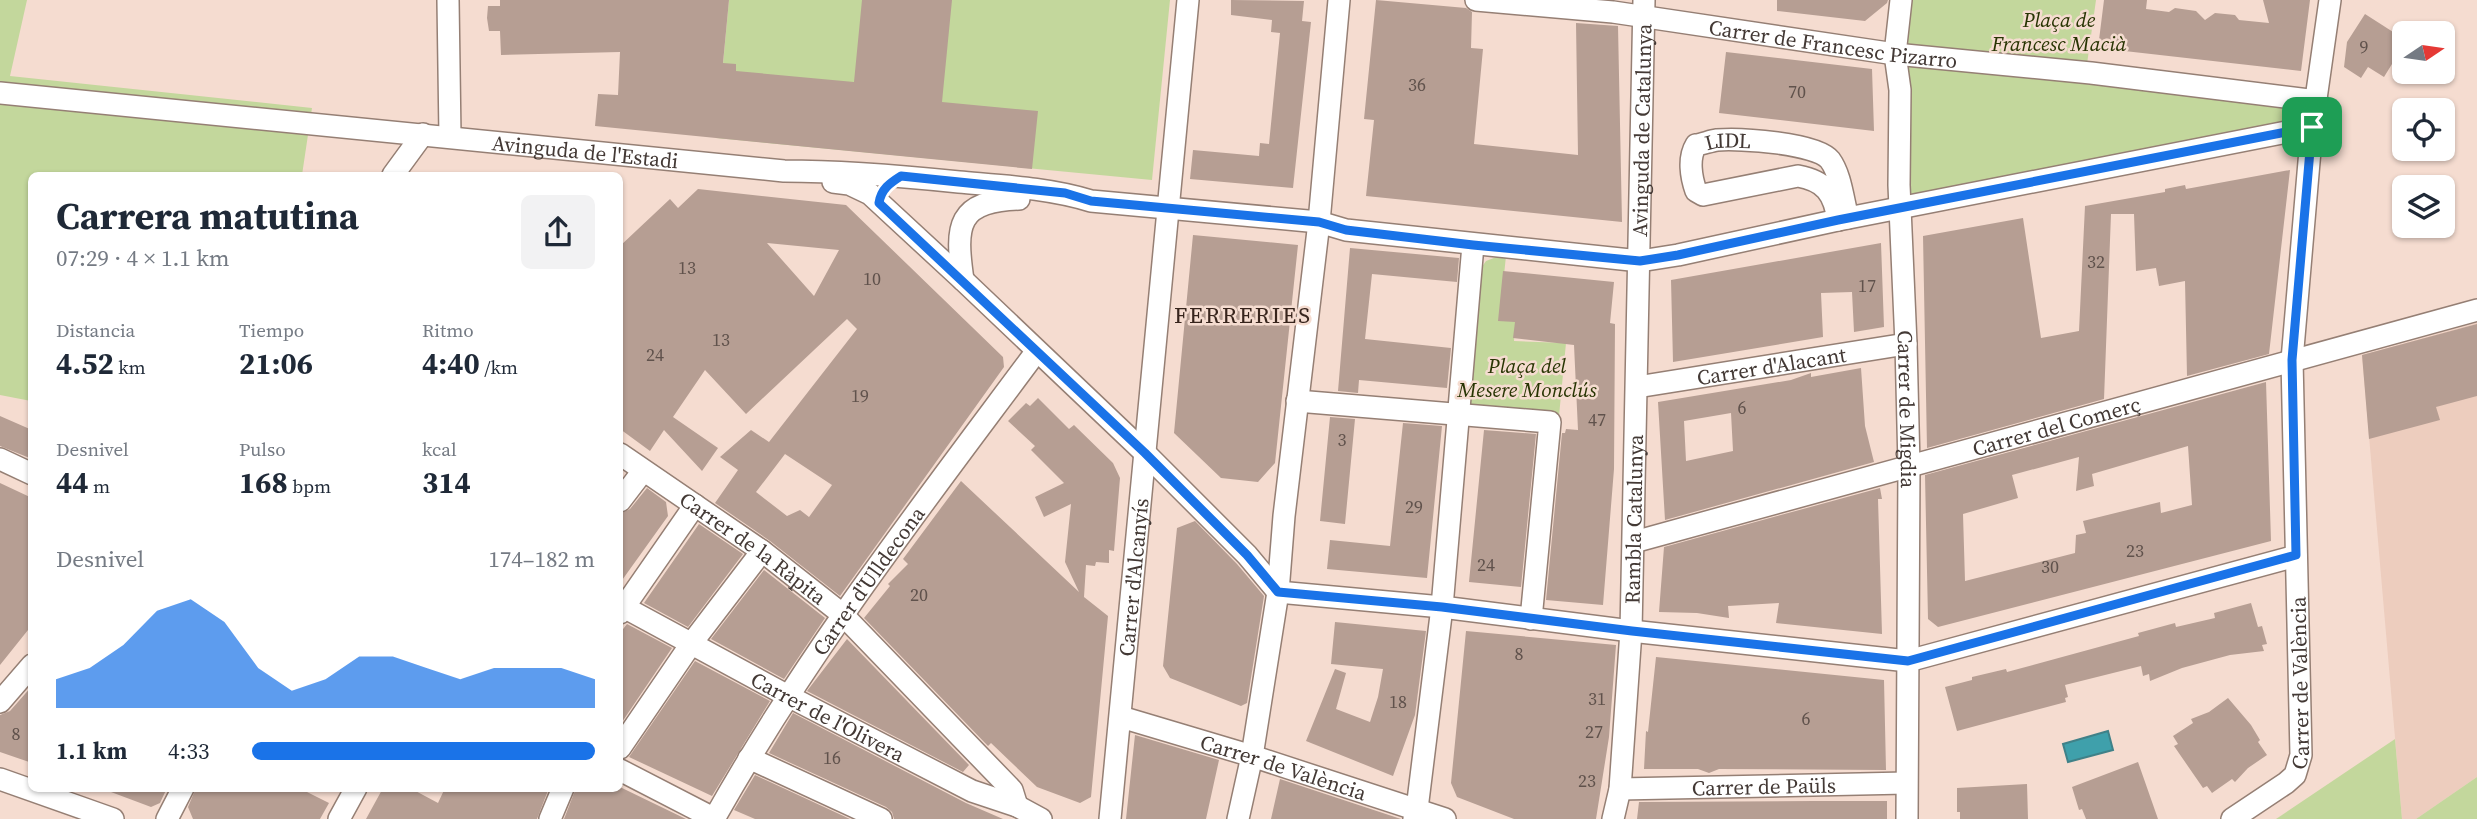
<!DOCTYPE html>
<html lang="es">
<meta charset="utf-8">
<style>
:root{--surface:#fff;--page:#f2f2f3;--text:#1f2937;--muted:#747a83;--accent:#1a73e8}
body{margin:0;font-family:"Source Serif 4",serif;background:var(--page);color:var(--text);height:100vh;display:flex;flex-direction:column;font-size:26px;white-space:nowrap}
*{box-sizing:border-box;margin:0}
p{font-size:23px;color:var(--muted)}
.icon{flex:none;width:38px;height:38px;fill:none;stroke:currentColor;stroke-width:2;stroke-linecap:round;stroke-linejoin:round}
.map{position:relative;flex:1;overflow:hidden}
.drawer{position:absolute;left:28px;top:172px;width:595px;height:620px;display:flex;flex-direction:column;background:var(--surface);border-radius:10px;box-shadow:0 2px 5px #0004}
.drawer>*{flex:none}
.needle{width:46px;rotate:77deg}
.tools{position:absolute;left:2392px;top:21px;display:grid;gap:14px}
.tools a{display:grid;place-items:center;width:63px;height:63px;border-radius:10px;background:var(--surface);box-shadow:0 2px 5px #0004;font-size:35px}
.pin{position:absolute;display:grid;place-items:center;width:60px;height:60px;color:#fff;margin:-30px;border-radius:14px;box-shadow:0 4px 10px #0006}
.round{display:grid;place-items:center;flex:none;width:74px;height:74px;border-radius:10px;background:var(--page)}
.overview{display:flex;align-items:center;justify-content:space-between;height:119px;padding:0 28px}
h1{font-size:38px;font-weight:700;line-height:52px}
.figures{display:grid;grid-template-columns:repeat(3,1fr);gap:10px;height:119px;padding:7px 28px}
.figures div{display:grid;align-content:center}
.figures b{font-size:30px;font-weight:700}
.figures small{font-size:19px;font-weight:400}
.figures p{font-size:19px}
.chart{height:196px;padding:14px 28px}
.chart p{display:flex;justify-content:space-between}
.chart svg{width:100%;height:126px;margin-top:7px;fill:var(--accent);opacity:.7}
ul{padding:0 28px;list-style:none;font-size:23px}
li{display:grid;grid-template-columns:112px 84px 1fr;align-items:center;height:52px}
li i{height:18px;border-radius:9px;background:var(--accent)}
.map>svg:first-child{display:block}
</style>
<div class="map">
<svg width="2477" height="819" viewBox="0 0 2477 819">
<rect width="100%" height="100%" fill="#f5dcd0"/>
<!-- built -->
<path fill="#edcdbe" d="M2477,323V777L2416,819H2402L2362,355Z"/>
<!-- green -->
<path fill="#c3d79c" d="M0,0H27L10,76L312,108L302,175H32L31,401L0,395Z
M729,0H1170L1152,180L716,138Z
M1901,0H2096L2087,64L2317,101L2312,127L1900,209Z
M1499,256H1506L1500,313L1516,316L1514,341L1566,343L1559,416L1466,406L1477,274L1486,261Z
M2395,739L2402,819H2276Z
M2477,777V819H2416Z"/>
<!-- water -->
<path fill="#3fa0ab" stroke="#408188" stroke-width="2" d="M2108,731L2113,750L2068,762L2063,744Z"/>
<!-- building -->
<path fill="#b69e93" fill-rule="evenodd" d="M500,0H729L723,63L736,64V71L854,82L862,0H952L942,102L1038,111L1032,169L595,126L598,94L618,95L620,52L501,55L500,31H489L487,18L488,6H500Z
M1231,0L1304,1L1302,21L1311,22L1293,188L1190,179L1193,150L1259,156L1260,143L1269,144L1280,33L1271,32L1272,20L1231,15Z
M1376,0L1466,8L1472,12L1471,48L1483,49L1474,144L1578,155L1576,23L1618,26L1622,222L1366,196L1374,120L1364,119Z
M1777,0H1888L1887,3L1865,21L1777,11Z
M2104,0H2147L2146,9L2169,12L2175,8L2196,11L2205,20L2215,13L2235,15L2239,20L2269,23L2263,0H2310L2301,71L2098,48Z
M2365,14L2404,39V72L2392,64L2384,77L2368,67L2361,78L2344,67L2347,42Z
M1726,52L1872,69L1874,131L1719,113Z
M2290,170L2269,354L2187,376L2185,281L2159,286L2156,268L2136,271L2134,214H2111L2104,399L1927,448L1923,236L2023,218L2041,338L2079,331L2085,206L2165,192V189L2185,185L2186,189Z
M698,189L846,205L1003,357L1004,367L840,596L770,541L715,503L738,470L720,457L751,430L769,442L857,329L847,319L746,414L705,370L673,417L718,448L702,471L664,430L650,451L620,429V246L670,199L678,208ZM767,243L839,250L814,296ZM785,454L832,485L809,517L800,510L787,516L756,492Z
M1193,235L1298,245L1275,463L1258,482L1221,478L1174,433Z
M1881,243L1884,327L1854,332L1852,292L1821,293L1823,337L1673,362L1671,280Z
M1350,248L1459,258L1457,282L1372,274L1365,339L1451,348L1447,388L1359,380L1358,393L1338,391Z
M1503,271L1614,282L1610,323L1615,324L1614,469L1603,605L1546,600L1562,433H1565L1566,429L1578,430L1574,345L1513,338L1515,322L1498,321Z
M2477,324V396L2436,407L2440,420L2369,439L2362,355Z
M1861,368L1865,426L1874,462L1665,520L1658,402L1791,380L1811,373V377ZM1731,413L1733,451L1686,461L1684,421Z
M2266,382L2271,541L1938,627L1928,619L1925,475ZM2188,446L2192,505L2161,513L2160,502L2083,521L2086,533L2076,535L2075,553L1965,581L1963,514L2018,498L2012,475L2079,457L2076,491L2094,486L2092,474Z
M1038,398L1069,429L1074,425L1113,463L1120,478L1114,551L1109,550V563L1096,562L1095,566L1086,565L1084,597L1108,616L1091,797L1080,803L1037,787L991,743L988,746L864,618L890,586L888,584L908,564L903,559L961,481L1079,592L1065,562L1071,504L1044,517L1035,497L1064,483L1031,450L1035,446L1008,421L1026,403L1030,406Z
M0,416L32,430V459L0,446Z
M1330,417L1355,419L1345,524L1320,521Z
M1403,423L1442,426L1427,578L1327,569L1330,540L1390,546Z
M1484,430L1536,434L1521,587L1469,582Z
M0,483L32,498V625L0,665Z
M647,488L666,502L668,516L620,583V514L630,509Z
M1880,488L1882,499H1878L1882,634L1776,623L1779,603L1728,606L1729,618L1697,613L1659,612L1664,547Z
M1195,521L1237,564L1264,596L1247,703L1241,706L1170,678L1163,666L1177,528Z
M699,524L743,554L688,627L644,603Z
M764,570L825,618L784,679L711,639Z
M2251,603L2258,627L2262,626L2267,644L2262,645L2264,651L2230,655L2182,668L2150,681L2149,674L2143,676L2141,666L2065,685L2068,697L2065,698L2066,702L1957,731L1945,687L1972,680V677L2006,669L2007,672L2139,636L2138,633L2175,623L2176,627L2215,618L2214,613Z
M1335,622L1426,631L1415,715L1393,776L1306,741L1335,669L1346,673L1336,709L1370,722L1378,697L1383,669L1331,664Z
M627,624L672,648L620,725V633Z
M1466,631L1616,645L1609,737L1596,819H1514L1457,797L1451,783Z
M847,639L969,765L963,772L807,691Z
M1656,657L1884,680L1886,770L1719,769L1709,773L1698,769H1644L1646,731L1648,732Z
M695,661L770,701L712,796L629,757Z
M32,686V763L0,752V715L10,711Z
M2228,698L2251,725L2260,740L2258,742L2267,755L2248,768L2235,782L2232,779L2212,793L2207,786L2203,788L2174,746L2178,744L2173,736L2193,723L2191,719L2209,712Z
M793,713L966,803L1003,819H894L892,812L886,807L769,753Z
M1135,735L1219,760L1206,819H1126Z
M2138,762L2158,819H2086L2082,809L2079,810L2072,787Z
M755,775L850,819H755L734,810Z
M1280,779L1401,819H1271Z
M2027,784L2028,819H1960V812H1957V788Z
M104,788H167L160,803L151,807L103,789Z
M196,788H299L329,803L320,819H193L188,807Z
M383,788H410L438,803L445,788H549L537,819H366Z
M576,788H622L686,819H564Z
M1814,801H1887V819H1637L1639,802Z"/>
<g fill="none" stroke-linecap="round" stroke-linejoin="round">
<defs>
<g id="minor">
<path d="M448,0L450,136"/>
<path id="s1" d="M1476,0L1613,12L1895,54L2091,73L2317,101"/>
<path id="s2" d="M1901,0L1895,54L1900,90L1899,185L1906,344L1909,466L1907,819"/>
<path id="s3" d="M0,93L784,171C843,171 901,176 959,182C1004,186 1049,188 1091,201L1319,222L1346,230L1640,261L1678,255L1838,220L2312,127"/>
<path d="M393,175L423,134"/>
<path d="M833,182L849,184L870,194L963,280L1145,453L1247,555L1278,592L1442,607L1631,631L1908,661L2296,556"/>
<path id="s4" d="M1838,220C1834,193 1825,181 1798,176L1703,195L1696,191C1691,177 1688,158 1696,145C1703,144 1710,141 1717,140C1739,138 1817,143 1830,160C1841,175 1843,200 1848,218"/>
<path d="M963,280C955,225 957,201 1019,199"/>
<path id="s5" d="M1637,387L1906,344"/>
<path d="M1297,401L1550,422L1531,619"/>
<path id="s6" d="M620,454L762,551L842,614L1012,790L1017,806"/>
<path d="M0,459L32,474"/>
<path d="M620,501L643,471"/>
<path id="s7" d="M1634,542L2477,310"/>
<path id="s8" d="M620,605L788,696L972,791L1017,806L1041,819"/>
<path d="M620,613L695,505"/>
<path d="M0,702L32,665"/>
<path id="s9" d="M1121,717L1252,756L1445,819"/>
<path d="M620,748L691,644L762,551"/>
<path d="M749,758L881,819"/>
<path d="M620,770L715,819"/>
<path d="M0,779L113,819"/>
<path id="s10" d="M1620,789L1906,783"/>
<path d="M167,819L183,788"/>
<path d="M339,819L356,788"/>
<path d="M550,819L563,788"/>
<path id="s11" d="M714,819C807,653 923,504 1036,352"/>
<path id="s12" d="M1110,819L1188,0"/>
<path d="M1238,819L1252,756L1278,592L1284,516L1319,222L1339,0"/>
<path d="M1414,819L1417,809L1442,607L1473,245"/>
<path id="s13" d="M1613,819L1620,789L1631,631L1644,0"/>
<path id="s14" d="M2232,819L2286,783L2295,775L2301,755L2292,360L2312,127L2330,0"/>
</g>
</defs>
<!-- minor casing -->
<use href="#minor" stroke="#957f74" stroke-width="24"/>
<!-- minor -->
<use href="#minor" stroke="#fff" stroke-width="21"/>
</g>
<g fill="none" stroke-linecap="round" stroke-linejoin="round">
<defs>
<path id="route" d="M2312,127L2292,360L2296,555L1908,661L1632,631L1442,607L1278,592L1247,555L1145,453L879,203C881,189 890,183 901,176L1065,193L1091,201L1319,222L1346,230L1473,245L1640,261L1678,255L1838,220Z"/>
</defs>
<!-- route casing -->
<use href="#route" stroke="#fff" stroke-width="14"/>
<!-- route -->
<use href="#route" stroke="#1a73e8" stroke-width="9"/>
</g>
<g text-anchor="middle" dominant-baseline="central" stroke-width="5" stroke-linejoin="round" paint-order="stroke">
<!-- number labels -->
<g font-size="18" fill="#60524c">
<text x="2364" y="46">9</text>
<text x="1417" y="84">36</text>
<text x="1797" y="91">70</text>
<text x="2096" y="261">32</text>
<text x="687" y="267">13</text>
<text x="872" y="278">10</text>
<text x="1867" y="285">17</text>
<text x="721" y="339">13</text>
<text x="655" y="354">24</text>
<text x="860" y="395">19</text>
<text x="1742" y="407">6</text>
<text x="1597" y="419">47</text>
<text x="1342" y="439">3</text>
<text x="1414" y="506">29</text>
<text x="2135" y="550">23</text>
<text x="1486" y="564">24</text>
<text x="2050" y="566">30</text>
<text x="919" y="594">20</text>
<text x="1519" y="653">8</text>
<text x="1597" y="698">31</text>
<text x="1398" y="701">18</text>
<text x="1806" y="718">6</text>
<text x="1594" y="731">27</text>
<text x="16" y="733">8</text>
<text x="832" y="757">16</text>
<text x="1587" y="780">23</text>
</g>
<!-- park labels -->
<g font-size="21" font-style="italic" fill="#283503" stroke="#f5dcd0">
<text x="2059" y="19">Plaça de<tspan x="2059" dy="24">Francesc Macià</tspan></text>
<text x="1527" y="365">Plaça del<tspan x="1527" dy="24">Mesere Monclús</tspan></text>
</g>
<!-- street labels -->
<g font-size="21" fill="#433935" stroke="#f5dcd0">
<text stroke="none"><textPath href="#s1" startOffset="360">Carrer de Francesc Pizarro</textPath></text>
<text stroke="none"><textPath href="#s13" startOffset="690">Avinguda de Catalunya</textPath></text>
<text stroke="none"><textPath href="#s4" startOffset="250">LIDL</textPath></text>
<text stroke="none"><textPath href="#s3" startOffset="588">Avinguda de l'Estadi</textPath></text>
<text stroke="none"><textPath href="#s5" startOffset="136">Carrer d'Alacant</textPath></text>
<text stroke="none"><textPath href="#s2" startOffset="410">Carrer de Migdia</textPath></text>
<text stroke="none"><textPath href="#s7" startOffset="438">Carrer del Comerç</textPath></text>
<text stroke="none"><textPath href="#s13" startOffset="301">Rambla Catalunya</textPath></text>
<text stroke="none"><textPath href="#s6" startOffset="163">Carrer de la Ràpita</textPath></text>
<text stroke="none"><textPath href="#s12" startOffset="243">Carrer d'Alcanyís</textPath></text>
<text stroke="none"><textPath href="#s11" startOffset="284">Carrer d'Ulldecona</textPath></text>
<text stroke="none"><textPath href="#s14" startOffset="170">Carrer de València</textPath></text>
<text stroke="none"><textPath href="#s8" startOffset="236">Carrer de l'Olivera</textPath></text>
<text stroke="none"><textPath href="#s9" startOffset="170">Carrer de València</textPath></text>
<text stroke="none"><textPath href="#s10" startOffset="144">Carrer de Paüls</textPath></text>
</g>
<!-- neighbourhood labels -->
<g font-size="23" letter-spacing="2" fill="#37241c" stroke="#f5dcd0">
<text x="1243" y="315">FERRERIES</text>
</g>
</g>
</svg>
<div class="tools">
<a><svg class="needle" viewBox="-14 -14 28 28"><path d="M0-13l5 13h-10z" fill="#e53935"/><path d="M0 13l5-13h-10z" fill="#747a83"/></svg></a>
<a><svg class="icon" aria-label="locate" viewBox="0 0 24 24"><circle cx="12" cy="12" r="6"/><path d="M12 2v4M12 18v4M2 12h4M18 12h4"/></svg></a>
<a><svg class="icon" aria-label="layers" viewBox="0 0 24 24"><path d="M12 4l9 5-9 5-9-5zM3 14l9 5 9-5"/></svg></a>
</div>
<div class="pin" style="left:2312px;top:127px;background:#1e9e55"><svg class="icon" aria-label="arrive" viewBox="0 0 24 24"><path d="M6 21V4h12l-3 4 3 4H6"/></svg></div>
<section class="drawer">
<div class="overview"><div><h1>Carrera matutina</h1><p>07:29 · 4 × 1.1 km</p></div><a class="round"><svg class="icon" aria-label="share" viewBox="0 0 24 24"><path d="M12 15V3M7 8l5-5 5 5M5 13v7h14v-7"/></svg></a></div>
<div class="figures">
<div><p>Distancia</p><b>4.52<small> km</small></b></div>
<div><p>Tiempo</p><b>21:06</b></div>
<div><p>Ritmo</p><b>4:40<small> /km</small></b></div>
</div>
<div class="figures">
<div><p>Desnivel</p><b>44<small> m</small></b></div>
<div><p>Pulso</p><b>168<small> bpm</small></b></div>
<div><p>kcal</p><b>314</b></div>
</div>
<div class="chart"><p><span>Desnivel</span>174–182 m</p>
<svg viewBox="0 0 160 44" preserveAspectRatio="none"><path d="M0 44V34L10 30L20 22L30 10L40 6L50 14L60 30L70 38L80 34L90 26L100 26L110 30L120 34L130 30L140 30L150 30L160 34V44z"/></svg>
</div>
<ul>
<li><b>1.1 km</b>4:33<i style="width:100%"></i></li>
</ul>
</section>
</div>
